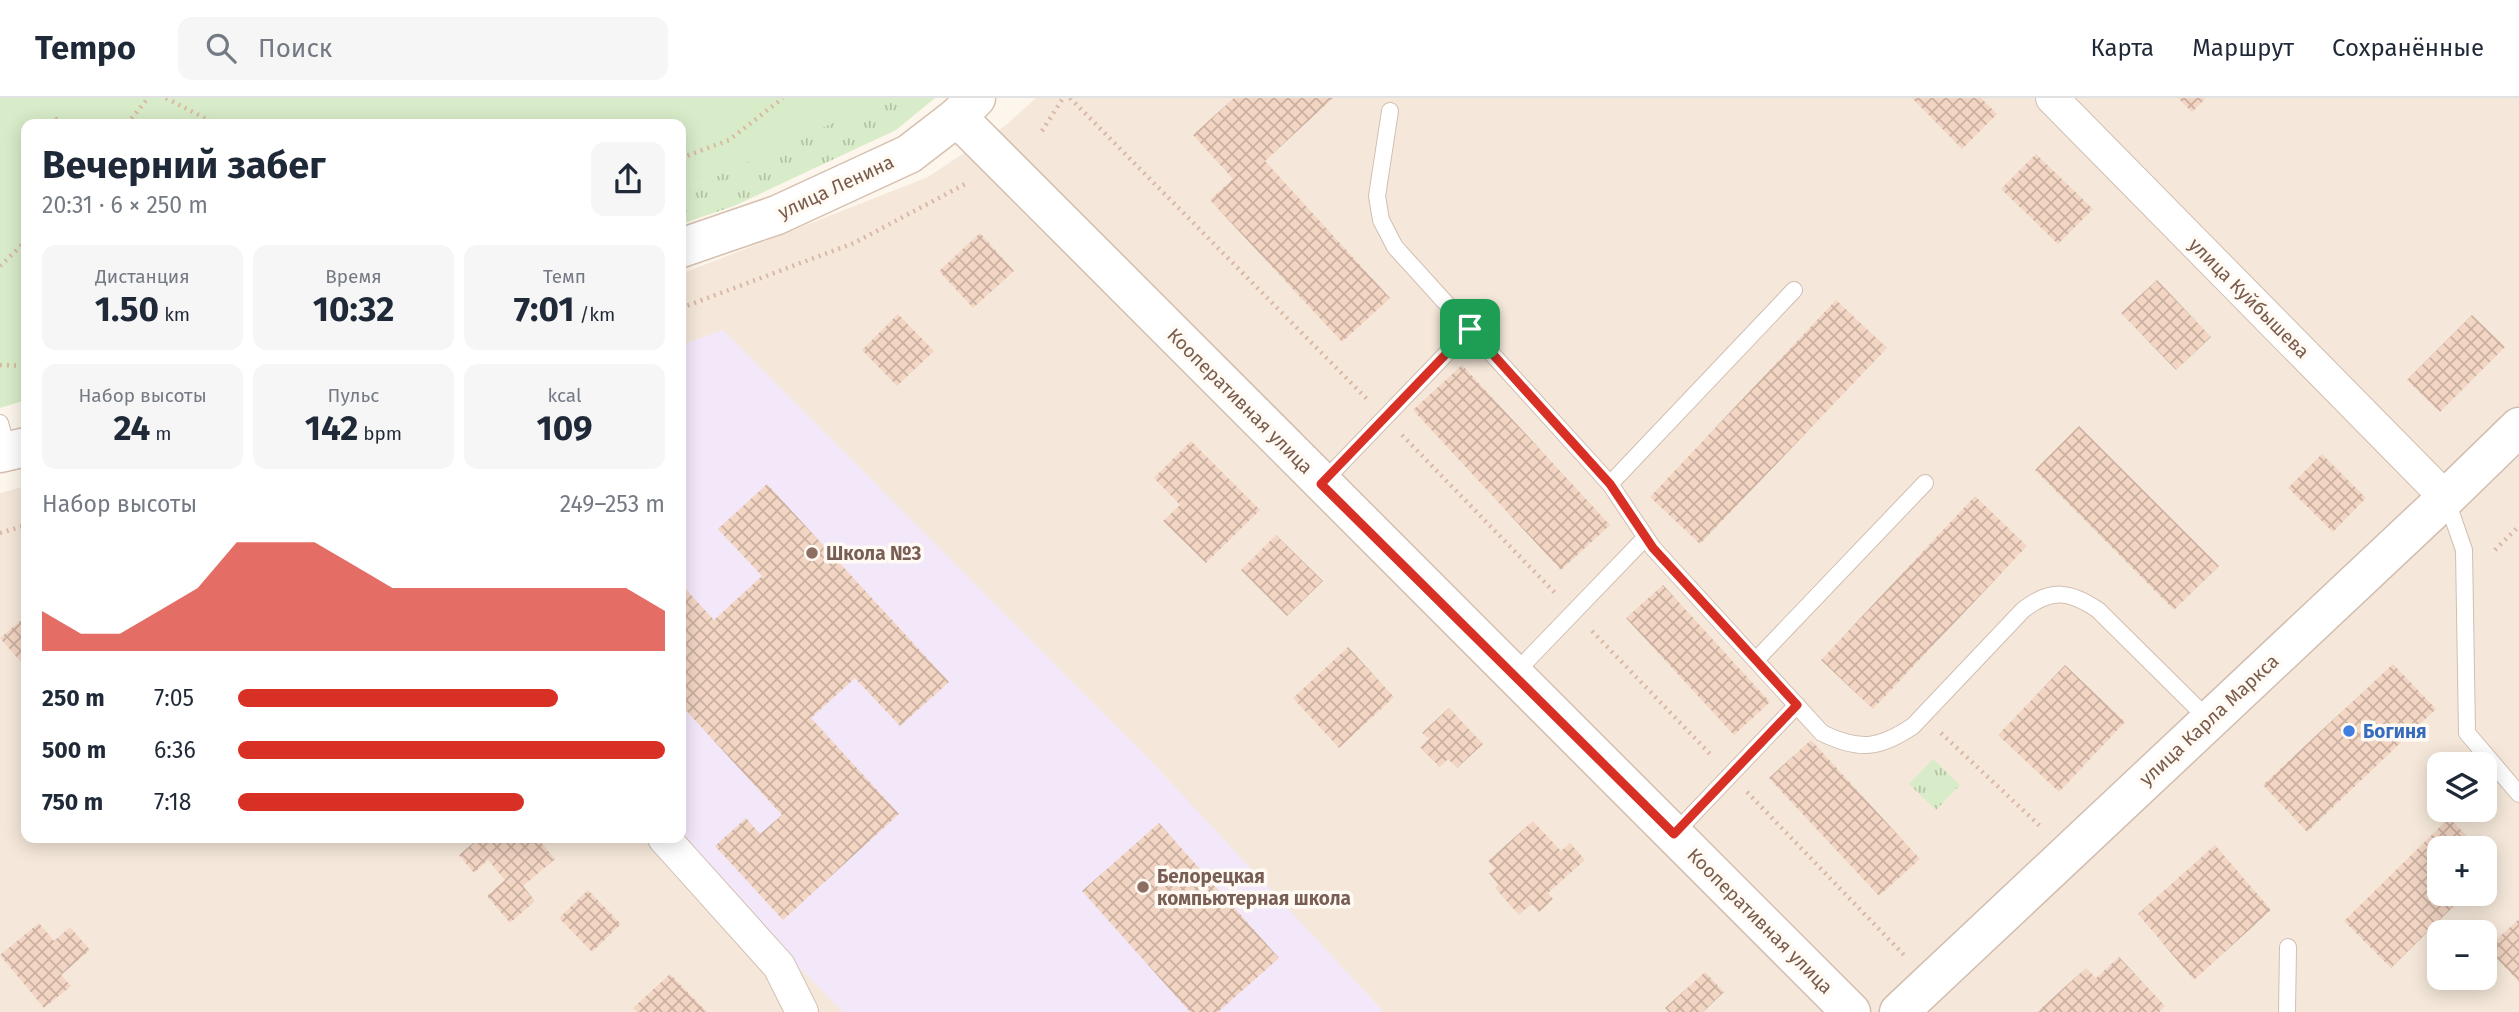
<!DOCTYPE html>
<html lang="ru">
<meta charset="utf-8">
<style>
:root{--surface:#fff;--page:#f6f6f7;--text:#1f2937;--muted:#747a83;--line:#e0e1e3;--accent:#d93025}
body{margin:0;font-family:"Fira Sans",sans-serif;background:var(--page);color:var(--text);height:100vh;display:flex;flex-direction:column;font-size:26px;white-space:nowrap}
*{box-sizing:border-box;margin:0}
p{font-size:23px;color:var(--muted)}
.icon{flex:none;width:38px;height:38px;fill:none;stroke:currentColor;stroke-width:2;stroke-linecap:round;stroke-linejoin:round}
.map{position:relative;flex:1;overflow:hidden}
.sheet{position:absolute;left:21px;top:21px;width:665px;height:724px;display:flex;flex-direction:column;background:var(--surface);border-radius:14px;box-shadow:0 4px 18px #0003}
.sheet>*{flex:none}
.controls{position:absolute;left:2427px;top:654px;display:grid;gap:14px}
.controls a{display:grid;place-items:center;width:70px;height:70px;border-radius:14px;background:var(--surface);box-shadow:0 4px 18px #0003;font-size:35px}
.pin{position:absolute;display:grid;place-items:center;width:60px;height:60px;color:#fff;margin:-30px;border-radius:14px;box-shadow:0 4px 10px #0006}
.round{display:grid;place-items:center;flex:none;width:74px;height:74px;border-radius:14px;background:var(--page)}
.overview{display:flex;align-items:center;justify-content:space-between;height:119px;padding:0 21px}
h1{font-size:38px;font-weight:700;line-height:52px}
.metrics{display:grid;grid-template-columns:repeat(3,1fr);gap:10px;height:119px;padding:7px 21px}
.metrics div{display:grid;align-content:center;border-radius:14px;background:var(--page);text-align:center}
.metrics b{font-size:35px;font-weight:700}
.metrics small{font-size:19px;font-weight:400}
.metrics p{font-size:19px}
.chart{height:196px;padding:14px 21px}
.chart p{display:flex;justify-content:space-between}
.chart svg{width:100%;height:126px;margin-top:7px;fill:var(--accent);opacity:.7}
ul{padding:0 21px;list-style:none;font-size:23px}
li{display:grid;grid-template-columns:112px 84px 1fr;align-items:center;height:52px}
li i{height:18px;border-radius:9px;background:var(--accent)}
header{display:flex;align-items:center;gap:42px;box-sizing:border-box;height:98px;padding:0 35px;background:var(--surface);border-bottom:2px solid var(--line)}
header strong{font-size:33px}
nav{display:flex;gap:38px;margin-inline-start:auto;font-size:24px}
.search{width:490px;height:63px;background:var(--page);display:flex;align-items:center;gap:18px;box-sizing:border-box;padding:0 24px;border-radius:14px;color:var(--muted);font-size:26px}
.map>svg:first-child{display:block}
</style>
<header>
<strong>Tempo</strong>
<div class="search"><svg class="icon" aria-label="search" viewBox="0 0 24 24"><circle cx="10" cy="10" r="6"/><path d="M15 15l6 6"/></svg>Поиск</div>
<nav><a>Карта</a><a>Маршрут</a><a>Сохранённые</a></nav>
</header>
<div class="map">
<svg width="2519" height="914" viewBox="0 0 2519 914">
<defs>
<pattern id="grass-tufts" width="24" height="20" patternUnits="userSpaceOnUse" patternTransform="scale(1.75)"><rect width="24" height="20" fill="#d8ecc9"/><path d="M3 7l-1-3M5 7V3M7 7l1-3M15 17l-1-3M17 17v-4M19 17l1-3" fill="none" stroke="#b4c2a5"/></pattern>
<pattern id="building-cross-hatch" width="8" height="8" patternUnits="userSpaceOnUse" patternTransform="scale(1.75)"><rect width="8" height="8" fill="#f3d5c3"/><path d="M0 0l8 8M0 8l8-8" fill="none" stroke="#cab0a1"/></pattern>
</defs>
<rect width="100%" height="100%" fill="#fdf6ec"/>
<!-- residential -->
<path fill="#f5e8da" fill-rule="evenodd" d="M1036,0H2519V914H0V395L26,388V740H681V176L928,79L1006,27ZM2440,667H2485V712H2440ZM2440,751H2485V796H2440ZM2440,835H2485V880H2440Z"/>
<!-- education -->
<path fill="#f3e8fa" d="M723,232L1151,663L1384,914H843L784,854L680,740L681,247Z"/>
<!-- grass -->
<path fill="url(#grass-tufts)" d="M814,0H935L896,32L734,108L681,126V91L707,83Z
M1933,661L1960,687L1936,712L1909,686Z"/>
<!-- pitch -->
<path fill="#d8ecc9" d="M0,0H887L707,83L681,91V26H26V302L0,310Z"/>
<!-- building -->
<path fill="url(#building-cross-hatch)" d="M1234,0H1333L1265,63L1390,200L1342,244L1210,102L1233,81L1193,37Z
M1912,0H1981L1997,16L1962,51Z
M2178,0H2206L2192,14Z
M2036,56L2093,111L2058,146L2001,91Z
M980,135L1014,173L973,210L939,173Z
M2157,182L2211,239L2176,272L2121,215Z
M1836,202L1887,250L1700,446L1650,399Z
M898,216L934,253L897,288L862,252Z
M2472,217L2505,249L2440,314L2407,282Z
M1462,267L1610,427L1561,472L1413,312Z
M2079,328L2219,468L2174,512L2035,372Z
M1191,343L1260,412L1206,465L1163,423L1180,407L1154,380Z
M2322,356L2366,400L2333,434L2288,390Z
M767,386L949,584L900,628L855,580L811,620L899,716L783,822L715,748L746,720L760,736L782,717L681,607V486L714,522L762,478L718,431Z
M1975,398L2027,448L1873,611L1821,562Z
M1276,437L1323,483L1287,518L1241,472Z
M1663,487L1770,604L1734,637L1626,520Z
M25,519L26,521V570L0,540Z
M1348,549L1394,599L1339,650L1293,600Z
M2393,566L2436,611L2307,734L2263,687Z
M2065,567L2125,624L2059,694L1998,637Z
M1449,610L1483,646L1457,670L1448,661L1440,669L1420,649L1429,641L1422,635Z
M1811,642L1920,761L1879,798L1769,680Z
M2449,720L2480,751H2440V796H2466L2391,870L2344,823Z
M1533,723L1561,753L1570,745L1585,762L1548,795L1553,801L1539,814L1531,806L1519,817L1495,790L1498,786L1489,775L1495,770L1488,763Z
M1159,725L1279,860L1218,914H1190L1082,793Z
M479,740H537L555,761L523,788L535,803L510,825L487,798L505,782L488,762L474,775L459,757Z
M2215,747L2271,812L2194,882L2138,816Z
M588,792L621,826L592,854L559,820Z
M2519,821V884L2487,850Z
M39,825L54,843L70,829L90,852L61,877L71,888L44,910L0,857Z
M2119,859L2165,908L2159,914H2037L2086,870L2096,880Z
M1705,874L1724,894L1703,914H1669L1665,910Z
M670,876L707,914H637L633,910Z"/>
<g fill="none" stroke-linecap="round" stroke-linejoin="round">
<defs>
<path id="service" d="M1390,13L1377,98L1381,122L1395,149L1610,386L1653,450L1822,635C1859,653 1879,651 1913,628L2023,512C2051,490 2070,493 2098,512L2209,622
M0,325L8,353
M1321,386L1470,231
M1610,386L1794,192
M2447,403L2464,452L2467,635L2519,696
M1756,562L1925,385
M1514,576L1645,440
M1674,736L1797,607
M2287,914L2288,849"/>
<path id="minor" d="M2052,0L2446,400
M664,740L779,868L802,914"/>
<path id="tertiary" d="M957,19L1851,914
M1899,914L2446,400L2519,329"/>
<path id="secondary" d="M681,150L777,117L909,56L957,19L976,0
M0,355L26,349"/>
</defs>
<!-- service casing -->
<use href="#service" stroke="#d1beb0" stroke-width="18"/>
<!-- minor casing -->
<use href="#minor" stroke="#d1beb0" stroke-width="34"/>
<!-- tertiary casing -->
<use href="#tertiary" stroke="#d1beb0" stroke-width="41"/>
<!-- secondary casing -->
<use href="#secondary" stroke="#d6c0b0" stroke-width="41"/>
<!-- path -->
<path stroke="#d9b8a5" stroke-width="4.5" stroke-dasharray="2 5" stroke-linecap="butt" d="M166,0L216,26
M1070,0L1367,301
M55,20L61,26
M127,26L148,0
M1042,33L1063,0
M681,60L729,42L783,0
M0,168L26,143
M681,210L854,145L967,85
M0,267L26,268
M1402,337L1557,497
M0,435L26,427
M2495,452L2519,428
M1592,533L1712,658
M1941,635L2040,728
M1747,694L1904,857"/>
<!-- service -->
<use href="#service" stroke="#fff" stroke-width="16"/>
<!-- minor -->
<use href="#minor" stroke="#fff" stroke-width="32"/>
<!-- tertiary -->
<use href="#tertiary" stroke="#fff" stroke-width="38"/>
<!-- secondary -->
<use href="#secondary" stroke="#fff" stroke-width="38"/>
</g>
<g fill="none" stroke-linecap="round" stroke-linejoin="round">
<defs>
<path id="route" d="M1470,231L1610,386L1653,450L1797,607L1674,736L1321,386Z"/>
</defs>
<!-- route casing -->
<use href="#route" stroke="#fff" stroke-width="14"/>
<!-- route -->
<use href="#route" stroke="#d93025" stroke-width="9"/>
</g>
<!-- markers -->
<g fill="#8d6e63" stroke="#fffaf3" stroke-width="2.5">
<circle cx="812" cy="455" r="7"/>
<circle cx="1143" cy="789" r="7"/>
</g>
<circle fill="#3f7fe0" stroke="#fffaf3" stroke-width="2.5" cx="2349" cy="633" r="7"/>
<g text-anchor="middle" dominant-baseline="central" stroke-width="7" stroke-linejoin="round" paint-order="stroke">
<!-- street labels -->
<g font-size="19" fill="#7a5c4d" stroke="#fffaf3">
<text transform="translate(836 89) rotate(-25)">улица Ленина</text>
<text transform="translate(2249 200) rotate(45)">улица Куйбышева</text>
<text transform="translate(1240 303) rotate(45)">Кооперативная улица</text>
<text transform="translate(2209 622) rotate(-43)">улица Карла Маркса</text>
<text transform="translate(1760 823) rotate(45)">Кооперативная улица</text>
</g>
<!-- education labels -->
<g font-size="19" font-weight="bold" fill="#785e54" stroke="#fffaf3" text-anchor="start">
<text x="826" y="455">Школа №3</text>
<text x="1157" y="778">Белорецкая<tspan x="1157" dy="22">компьютерная школа</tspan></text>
</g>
<!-- shop labels -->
<g font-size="19" font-weight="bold" fill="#366cbe" stroke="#fffaf3" text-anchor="start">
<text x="2363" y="633">Богиня</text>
</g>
</g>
</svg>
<div class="controls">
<a><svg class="icon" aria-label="layers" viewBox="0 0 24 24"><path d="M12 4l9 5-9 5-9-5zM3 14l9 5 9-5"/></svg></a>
<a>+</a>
<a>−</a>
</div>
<div class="pin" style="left:1470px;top:231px;background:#1e9e55"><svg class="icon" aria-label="arrive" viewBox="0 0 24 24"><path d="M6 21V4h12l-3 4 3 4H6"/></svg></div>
<section class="sheet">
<div class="overview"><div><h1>Вечерний забег</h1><p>20:31 · 6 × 250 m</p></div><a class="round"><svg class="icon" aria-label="share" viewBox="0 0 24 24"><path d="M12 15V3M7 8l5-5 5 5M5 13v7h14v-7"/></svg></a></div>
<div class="metrics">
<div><p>Дистанция</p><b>1.50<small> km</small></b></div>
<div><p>Время</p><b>10:32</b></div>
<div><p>Темп</p><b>7:01<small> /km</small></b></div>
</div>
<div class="metrics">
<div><p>Набор высоты</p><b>24<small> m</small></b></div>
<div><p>Пульс</p><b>142<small> bpm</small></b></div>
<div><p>kcal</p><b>109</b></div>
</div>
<div class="chart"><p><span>Набор высоты</span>249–253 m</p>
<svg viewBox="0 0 160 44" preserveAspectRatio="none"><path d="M0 44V30L10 38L20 38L30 30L40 22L50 6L60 6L70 6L80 14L90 22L100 22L110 22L120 22L130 22L140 22L150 22L160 30V44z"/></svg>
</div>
<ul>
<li><b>250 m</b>7:05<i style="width:75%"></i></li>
<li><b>500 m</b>6:36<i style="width:100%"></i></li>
<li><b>750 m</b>7:18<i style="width:67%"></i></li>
</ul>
</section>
</div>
